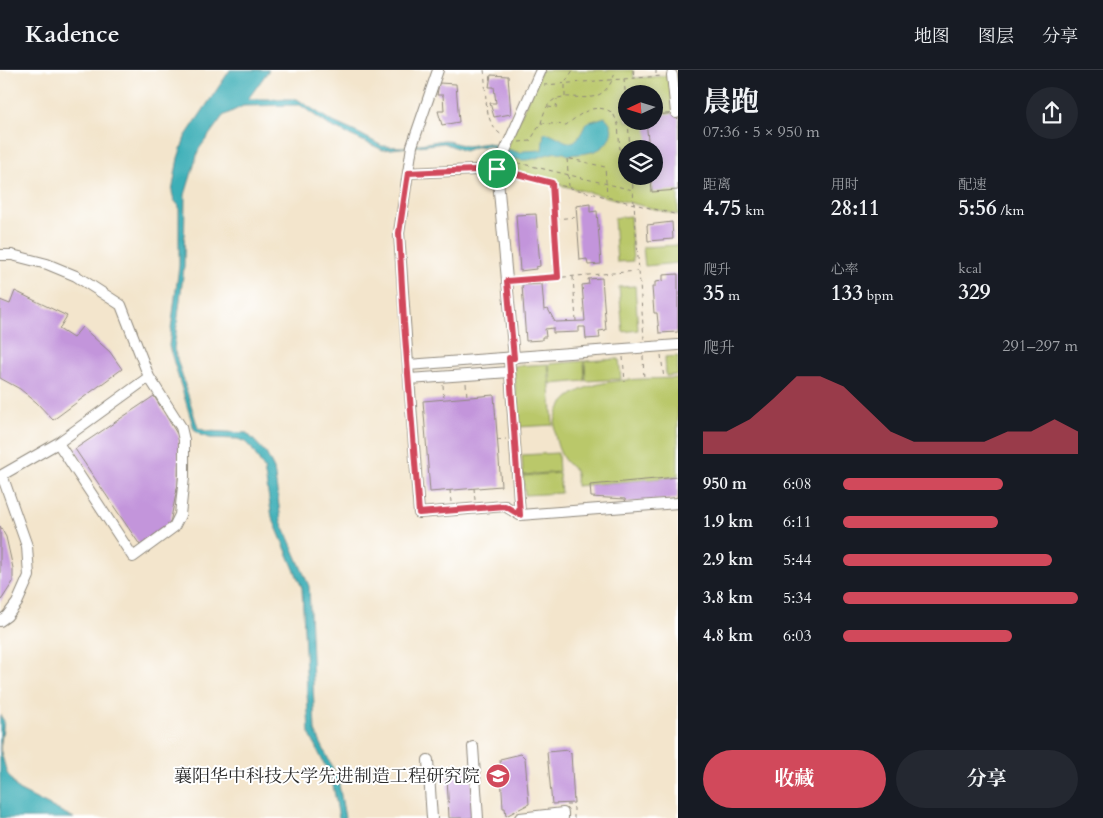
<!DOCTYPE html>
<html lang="zh">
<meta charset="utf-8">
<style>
:root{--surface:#171b24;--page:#242831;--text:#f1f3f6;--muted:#9ea1a6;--line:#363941;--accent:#d1495b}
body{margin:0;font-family:Cardo,"Noto Serif SC",serif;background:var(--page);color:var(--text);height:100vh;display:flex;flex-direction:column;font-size:19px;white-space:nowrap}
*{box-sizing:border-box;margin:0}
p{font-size:16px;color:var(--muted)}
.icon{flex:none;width:28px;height:28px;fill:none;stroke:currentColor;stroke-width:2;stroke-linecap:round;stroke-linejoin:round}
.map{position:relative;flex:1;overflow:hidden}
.sheet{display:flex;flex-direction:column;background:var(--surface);width:425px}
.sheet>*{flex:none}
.needle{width:32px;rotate:266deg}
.controls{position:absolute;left:618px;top:15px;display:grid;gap:10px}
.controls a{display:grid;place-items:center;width:45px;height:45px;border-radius:50%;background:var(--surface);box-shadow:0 2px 12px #0003;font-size:25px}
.pin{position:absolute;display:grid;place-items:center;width:42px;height:42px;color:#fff;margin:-21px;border:2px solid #fff;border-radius:50%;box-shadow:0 1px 5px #0007}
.round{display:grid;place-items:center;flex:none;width:52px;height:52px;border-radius:26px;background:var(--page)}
.head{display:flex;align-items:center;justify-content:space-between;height:85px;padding:0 25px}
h1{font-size:28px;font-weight:700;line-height:38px}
.metrics{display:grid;grid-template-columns:repeat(3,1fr);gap:8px;height:85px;padding:5px 25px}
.metrics div{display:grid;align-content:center}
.metrics b{font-size:21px;font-weight:700}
.metrics small{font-size:14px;font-weight:400}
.metrics p{font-size:14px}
.chart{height:140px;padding:10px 25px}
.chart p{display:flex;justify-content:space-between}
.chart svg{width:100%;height:90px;margin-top:5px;fill:var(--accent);opacity:.7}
.button{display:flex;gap:10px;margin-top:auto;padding:10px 25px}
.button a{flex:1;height:58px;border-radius:30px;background:var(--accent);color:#fff;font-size:20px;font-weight:700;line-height:58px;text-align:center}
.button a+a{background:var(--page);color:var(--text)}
ul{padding:0 25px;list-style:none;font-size:16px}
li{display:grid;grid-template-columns:80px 60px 1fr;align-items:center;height:38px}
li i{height:12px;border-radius:6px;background:var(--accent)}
header{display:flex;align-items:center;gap:30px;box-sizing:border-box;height:70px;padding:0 25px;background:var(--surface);border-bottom:1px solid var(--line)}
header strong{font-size:24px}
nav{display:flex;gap:28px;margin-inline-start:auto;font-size:18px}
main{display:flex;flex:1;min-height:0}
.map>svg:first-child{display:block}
</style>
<header>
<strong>Kadence</strong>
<nav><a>地图</a><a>图层</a><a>分享</a></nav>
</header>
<main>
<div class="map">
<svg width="678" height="748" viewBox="0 0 678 748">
<rect width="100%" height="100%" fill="#fff"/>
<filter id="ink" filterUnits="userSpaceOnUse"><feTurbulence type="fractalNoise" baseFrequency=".02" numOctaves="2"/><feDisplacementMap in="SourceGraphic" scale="10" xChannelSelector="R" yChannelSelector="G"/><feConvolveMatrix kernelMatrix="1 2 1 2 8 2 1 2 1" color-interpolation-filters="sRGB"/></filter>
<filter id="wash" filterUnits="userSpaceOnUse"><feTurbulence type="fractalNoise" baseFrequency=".0096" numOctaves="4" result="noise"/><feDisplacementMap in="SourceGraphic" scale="20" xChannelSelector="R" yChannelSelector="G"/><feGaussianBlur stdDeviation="1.12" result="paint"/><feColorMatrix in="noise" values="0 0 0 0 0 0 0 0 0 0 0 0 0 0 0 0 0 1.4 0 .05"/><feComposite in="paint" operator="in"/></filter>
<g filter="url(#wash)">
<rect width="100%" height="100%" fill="#f3e5cc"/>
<!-- green -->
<path fill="#bac86a" stroke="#727a4a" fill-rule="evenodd" d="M541,0H633L634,8L678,5V145L497,99ZM626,24H654V51H626ZM626,79H654V106H626Z
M630,146L633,191L617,192L614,148Z
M678,175V193L645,196L643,177Z
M635,216L638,260L623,262L619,217Z
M678,286V305L666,306L665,287Z
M619,289L621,309L586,311L585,291Z
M584,291L585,311L551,314L549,294Z
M548,294L553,355L518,357L514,296Z
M678,308V407L576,416C576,412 577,404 575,400C575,400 570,396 570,396C561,388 557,376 555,365C548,303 639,310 678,308Z
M558,383L559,402L523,405L522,385Z
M559,403L561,423L525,425L523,406Z"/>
<!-- water -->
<path fill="#3eafb7" stroke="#346d71" d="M230,0H269L248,29H297L331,51L360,64L382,76L402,77L444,70L466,76L488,73L520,83L524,81L542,80L544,63C562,62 571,90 586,53L605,47C610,52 613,57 611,64C605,84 586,83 568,85C556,77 540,89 527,90C515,91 499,84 490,76L475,77L464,81L444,73L383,80L330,56L300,35L243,36L223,46L199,79L185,125L184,197L174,279L198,358L206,361L247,363L266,383L274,399L281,451L309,516L315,661L338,709L345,748H339L332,710L309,663L302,518L272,447L264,399L252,379L245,372L238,369L210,368L200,365L194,359L169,276L179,196V136L174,130L172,122L178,88L185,67Z
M0,645L4,651L0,679L7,703L18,720L74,748H0Z"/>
<g id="blocks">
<!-- building -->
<path fill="#c395db" d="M491,5L508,6L511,44L494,47L490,33H496L494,17H489Z
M439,13L456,14L459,52L442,55L438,41H444L443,25H437Z
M678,43V120L652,122L651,106H654V79H649L646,51H654V45Z
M590,134V142L597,141L601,194L588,195L587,189L580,190L576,136Z
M536,144L540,196L536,197V199L520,201L516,145Z
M672,152L673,169L648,171L647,155Z
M678,204V262L659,263L657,243H654L652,217H655V212L663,211V205Z
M602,208L606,260L599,261L600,268L586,269L585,257H579V262L553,263V258L545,259L546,267H542V270L526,271L522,215L542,214L544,240L548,239L555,252L585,251L582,215L589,214L588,209Z
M15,221L67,246L59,259L73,268L82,257L110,282L122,299L53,350L36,332L20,319L0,308V230L10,234Z
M494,325L501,416L430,422L423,331Z
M154,326L179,367L178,414L170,453L140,475L75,379Z
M678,407L677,429L626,433L625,429L591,427L590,415Z
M0,456L6,467L13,498V512L0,532Z
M568,680L571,683L574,733L552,734L547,682Z
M521,684L525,688L529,734L506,746L505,738H503L500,689Z
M469,697L471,698L474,748H449L447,706Z"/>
</g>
</g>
<g filter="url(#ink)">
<use href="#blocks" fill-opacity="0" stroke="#8f887c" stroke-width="1"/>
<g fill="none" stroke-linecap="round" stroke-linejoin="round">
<defs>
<path id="minor" d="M438,0L412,76L399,163L408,295L678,275
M672,5L676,43
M408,103L497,99
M0,185H12L47,194L76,206L121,235L149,307L181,357L184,370V407L180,445L174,457L133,487L58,373
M509,288L520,445L678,433
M514,288L497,99L541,0
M408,295L419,443L505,436L520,445
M409,309L510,302
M0,551L7,546L17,533L29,506L27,476L2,405L58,373L149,307
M473,677L478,748
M428,690L432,748
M520,748L563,743V748"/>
</defs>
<!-- minor casing -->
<use href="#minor" stroke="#8f887c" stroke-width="12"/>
<!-- path -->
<path stroke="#8f887c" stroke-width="1" stroke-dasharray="4 4" stroke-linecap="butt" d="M484,0C487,21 482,53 502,65
M633,0L634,8
M656,0V6
M624,9L626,31
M544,15L662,6
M565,27V13L573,0
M548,37L556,38L557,29
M628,51L630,79
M541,53C543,46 545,37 551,32C569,16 602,47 616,0
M519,72L530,71L541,53L566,55C581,44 594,31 613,43L618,54L620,81L626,87
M510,91L633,120
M507,102L678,145
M632,106L644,269
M552,113L558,207
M569,117L567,88L605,97L607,126
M555,149L577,147
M573,207L576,251
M515,211L638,201
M661,285L664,309
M643,286L644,310
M623,287L625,312
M466,313L467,327
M443,315L444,329
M497,370L506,369
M474,418L475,430
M450,420L451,432
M566,735H570L574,738V748"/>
<!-- minor -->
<use href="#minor" stroke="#fff" stroke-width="10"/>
</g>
</g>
<g fill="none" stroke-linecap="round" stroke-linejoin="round" filter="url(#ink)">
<defs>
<path id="route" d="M497,99L552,113L558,207L507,211L514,288H509L520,445L505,436L419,443L404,253L399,163L408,103Z"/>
</defs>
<!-- route casing -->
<use href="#route" stroke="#fff" stroke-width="10"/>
<!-- route -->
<use href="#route" stroke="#d1495b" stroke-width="6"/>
</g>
<!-- icons -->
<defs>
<symbol id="university-disc" viewBox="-11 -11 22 22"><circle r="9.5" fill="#d1495b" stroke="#fff"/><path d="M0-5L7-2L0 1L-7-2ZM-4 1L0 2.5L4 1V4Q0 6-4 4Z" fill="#fff"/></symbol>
</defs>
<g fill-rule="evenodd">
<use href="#university-disc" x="484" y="692" width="28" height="28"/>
</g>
<g text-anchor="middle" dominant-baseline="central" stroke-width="4" stroke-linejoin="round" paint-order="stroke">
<!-- poi labels -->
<g font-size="18" fill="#2b2b2b" stroke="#fff" text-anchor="end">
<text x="480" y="706">襄阳华中科技大学先进制造工程研究院</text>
</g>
</g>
</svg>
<div class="controls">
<a><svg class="needle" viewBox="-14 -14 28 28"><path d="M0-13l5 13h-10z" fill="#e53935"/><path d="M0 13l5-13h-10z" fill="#9ea1a6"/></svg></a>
<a><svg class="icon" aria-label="layers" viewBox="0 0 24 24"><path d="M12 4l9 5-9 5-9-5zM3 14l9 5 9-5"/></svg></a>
</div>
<div class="pin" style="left:497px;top:99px;background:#1e9e55"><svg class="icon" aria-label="arrive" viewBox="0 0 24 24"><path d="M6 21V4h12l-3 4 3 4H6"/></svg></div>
</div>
<section class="sheet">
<div class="head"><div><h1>晨跑</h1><p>07:36 · 5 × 950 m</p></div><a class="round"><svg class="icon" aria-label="share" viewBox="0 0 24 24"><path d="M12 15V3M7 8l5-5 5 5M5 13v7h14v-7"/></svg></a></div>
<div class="metrics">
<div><p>距离</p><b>4.75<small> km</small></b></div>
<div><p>用时</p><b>28:11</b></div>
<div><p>配速</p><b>5:56<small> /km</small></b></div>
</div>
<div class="metrics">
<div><p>爬升</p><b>35<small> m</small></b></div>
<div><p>心率</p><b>133<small> bpm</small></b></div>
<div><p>kcal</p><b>329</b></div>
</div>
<div class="chart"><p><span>爬升</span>291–297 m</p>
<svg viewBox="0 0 160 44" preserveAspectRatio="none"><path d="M0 44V33L10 33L20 27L30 17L40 6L50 6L60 11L70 22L80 33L90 38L100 38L110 38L120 38L130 33L140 33L150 27L160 33V44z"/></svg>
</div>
<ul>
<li><b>950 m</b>6:08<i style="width:68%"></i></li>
<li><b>1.9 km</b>6:11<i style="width:66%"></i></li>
<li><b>2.9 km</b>5:44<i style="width:89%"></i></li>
<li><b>3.8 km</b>5:34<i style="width:100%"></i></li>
<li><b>4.8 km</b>6:03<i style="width:72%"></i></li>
</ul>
<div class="button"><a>收藏</a><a>分享</a></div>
</section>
</main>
